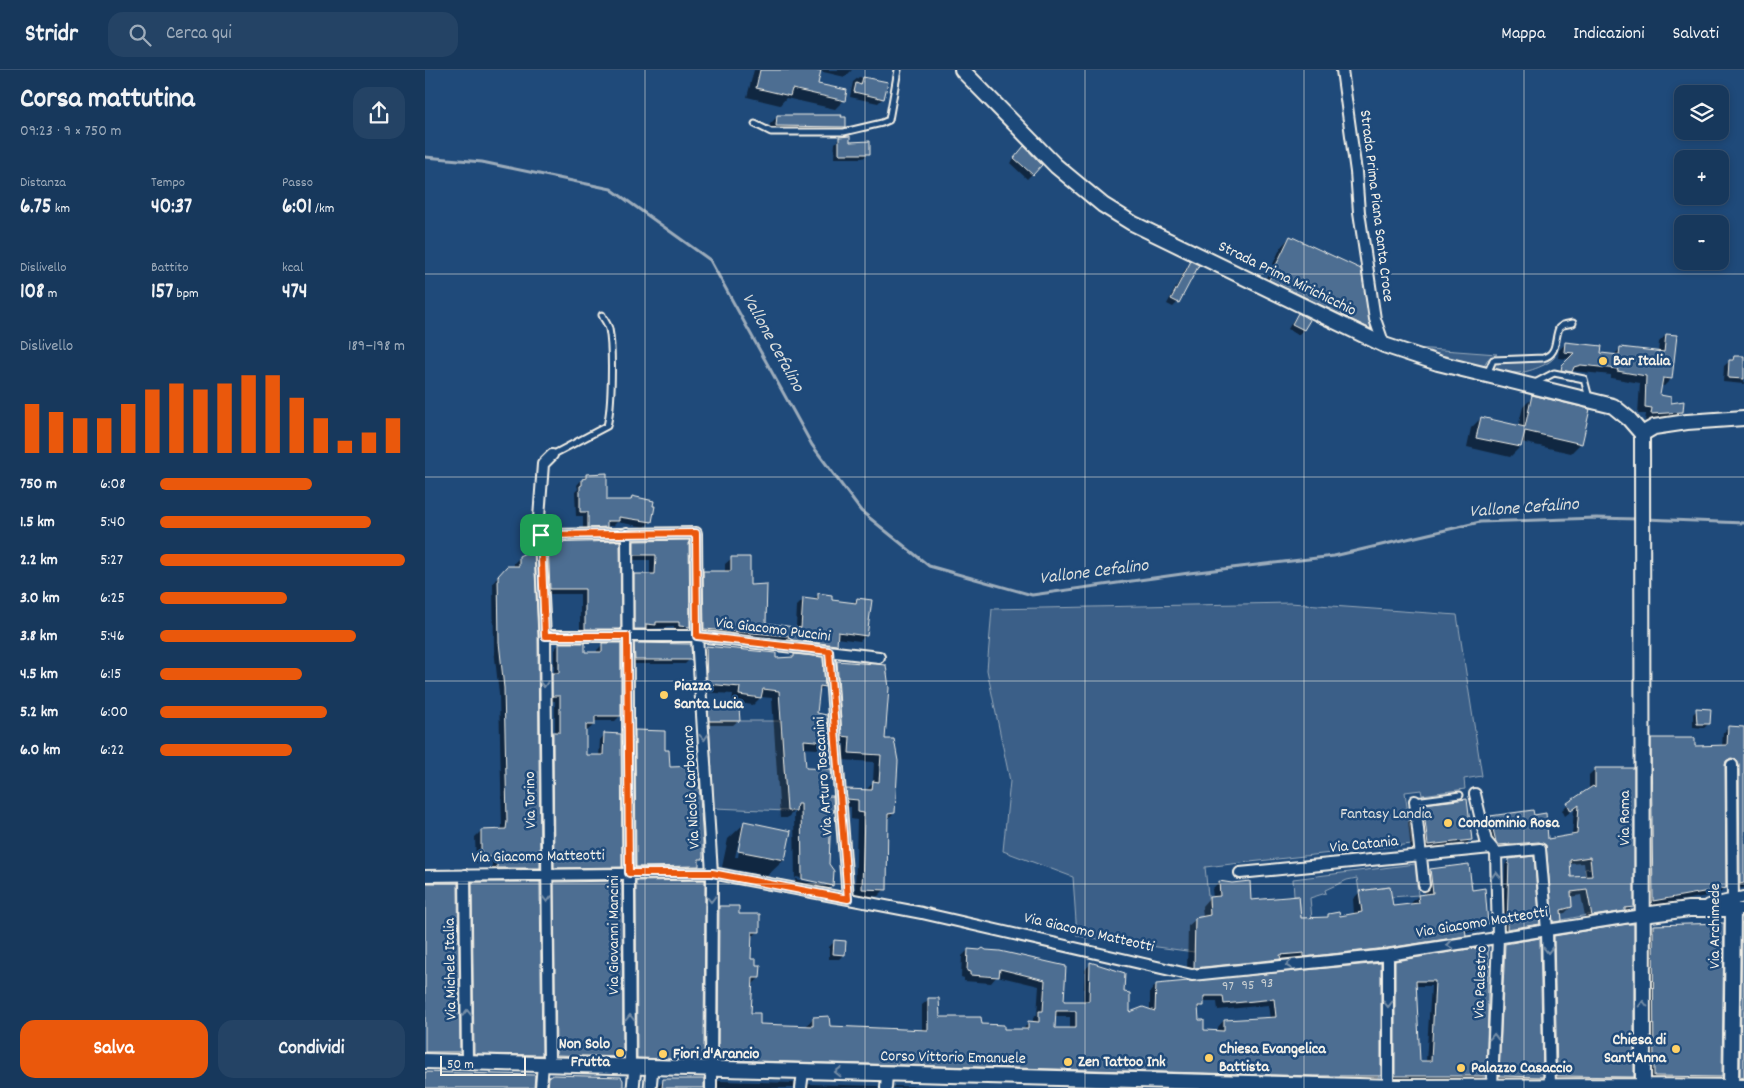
<!DOCTYPE html>
<html lang="it">
<meta charset="utf-8">
<style>
:root{--surface:#17385c;--page:#244365;--text:#f1f3f6;--muted:#9eacbb;--line:#365272;--accent:#ea580c}
body{margin:0;font-family:Dekko,sans-serif;background:var(--page);color:var(--text);height:100vh;display:flex;flex-direction:column;font-size:19px;white-space:nowrap}
*{box-sizing:border-box;margin:0}
p{font-size:16px;color:var(--muted)}
.icon{flex:none;width:28px;height:28px;fill:none;stroke:currentColor;stroke-width:2;stroke-linecap:round;stroke-linejoin:round}
.map{position:relative;flex:1;overflow:hidden}
.details{display:flex;flex-direction:column;background:var(--surface);width:425px}
.details>*{flex:none}
.tools{position:absolute;left:1249px;top:15px;display:grid;gap:10px}
.tools a{display:grid;place-items:center;width:55px;height:55px;border-radius:10px;background:var(--surface);box-shadow:0 2px 8px #0003,0 0 0 1px var(--line);font-size:25px}
.scale{position:absolute;left:15px;bottom:12px;width:86px;box-sizing:border-box;padding-left:5px;border:2px solid #f4f1e8;border-top:0;font-size:14px;line-height:18px;white-space:nowrap;color:#f4f1e8;-webkit-text-stroke:4px #1f4a7a;paint-order:stroke}
.pin{position:absolute;display:grid;place-items:center;width:42px;height:42px;color:#fff;margin:-21px;border-radius:10px;box-shadow:0 2px 8px #0006}
.round{display:grid;place-items:center;flex:none;width:52px;height:52px;border-radius:15px;background:var(--page)}
.head{display:flex;align-items:center;justify-content:space-between;height:85px;padding:0 20px}
h1{font-size:28px;font-weight:700;line-height:38px}
.stats{display:grid;grid-template-columns:repeat(3,1fr);gap:8px;height:85px;padding:5px 20px}
.stats div{display:grid;align-content:center}
.stats b{font-size:21px;font-weight:700}
.stats small{font-size:14px;font-weight:400}
.stats p{font-size:14px}
.chart{height:140px;padding:10px 20px}
.chart p{display:flex;justify-content:space-between}
.chart svg{width:100%;height:90px;margin-top:5px;stroke:var(--accent);stroke-width:6}
.primary-button{display:flex;gap:10px;margin-top:auto;padding:10px 20px}
.primary-button a{flex:1;height:58px;border-radius:15px;background:var(--accent);color:#fff;font-size:20px;font-weight:700;line-height:58px;text-align:center}
.primary-button a+a{background:var(--page);color:var(--text)}
ul{padding:0 20px;list-style:none;font-size:16px}
li{display:grid;grid-template-columns:80px 60px 1fr;align-items:center;height:38px}
li i{height:12px;border-radius:6px;background:var(--accent)}
header{display:flex;align-items:center;gap:30px;box-sizing:border-box;height:70px;padding:0 25px;background:var(--surface);border-bottom:1px solid var(--line)}
header strong{font-size:24px}
nav{display:flex;gap:28px;margin-inline-start:auto;font-size:18px}
.search{width:350px;height:45px;background:var(--page);display:flex;align-items:center;gap:12px;box-sizing:border-box;padding:0 18px;border-radius:15px;color:var(--muted);font-size:19px}
main{display:flex;flex:1;min-height:0}
.map>svg:first-child{display:block}
</style>
<header>
<strong>Stridr</strong>
<div class="search"><svg class="icon" aria-label="search" viewBox="0 0 24 24"><circle cx="10" cy="10" r="6"/><path d="M15 15l6 6"/></svg>Cerca qui</div>
<nav><a>Mappa</a><a>Indicazioni</a><a>Salvati</a></nav>
</header>
<main>
<section class="details">
<div class="head"><div><h1>Corsa mattutina</h1><p>09:23 · 9 × 750 m</p></div><a class="round"><svg class="icon" aria-label="share" viewBox="0 0 24 24"><path d="M12 15V3M7 8l5-5 5 5M5 13v7h14v-7"/></svg></a></div>
<div class="stats">
<div><p>Distanza</p><b>6.75<small> km</small></b></div>
<div><p>Tempo</p><b>40:37</b></div>
<div><p>Passo</p><b>6:01<small> /km</small></b></div>
</div>
<div class="stats">
<div><p>Dislivello</p><b>108<small> m</small></b></div>
<div><p>Battito</p><b>157<small> bpm</small></b></div>
<div><p>kcal</p><b>474</b></div>
</div>
<div class="chart"><p><span>Dislivello</span>189–198 m</p>
<svg viewBox="0 0 160 44" preserveAspectRatio="none"><path d="M5 44V20M15 44V24M25 44V27M35 44V27M45 44V20M55 44V13M65 44V10M75 44V13M85 44V10M95 44V6M105 44V6M115 44V17M125 44V27M135 44V38M145 44V34M155 44V27"/></svg>
</div>
<ul>
<li><b>750 m</b>6:08<i style="width:62%"></i></li>
<li><b>1.5 km</b>5:40<i style="width:86%"></i></li>
<li><b>2.2 km</b>5:27<i style="width:100%"></i></li>
<li><b>3.0 km</b>6:25<i style="width:52%"></i></li>
<li><b>3.8 km</b>5:46<i style="width:80%"></i></li>
<li><b>4.5 km</b>6:15<i style="width:58%"></i></li>
<li><b>5.2 km</b>6:00<i style="width:68%"></i></li>
<li><b>6.0 km</b>6:22<i style="width:54%"></i></li>
</ul>
<div class="primary-button"><a>Salva</a><a>Condividi</a></div>
</section>
<div class="map">
<svg width="1319" height="1018" viewBox="0 0 1319 1018">
<rect width="100%" height="100%" fill="#1f4a7a"/>
<filter id="ink" filterUnits="userSpaceOnUse"><feTurbulence type="fractalNoise" baseFrequency=".02" numOctaves="2"/><feDisplacementMap in="SourceGraphic" scale="10" xChannelSelector="R" yChannelSelector="G"/><feConvolveMatrix kernelMatrix="1 2 1 2 8 2 1 2 1" color-interpolation-filters="sRGB"/></filter>
<g filter="url(#ink)">
<!-- green -->
<path fill="#3a5f88" stroke="#97a8b8" d="M991,278L1072,284L1062,290L1059,297L1000,283Z
M1130,286C1127,294 1101,303 1092,303C1085,303 1075,301 1069,298V294L1072,292L1119,291Z
M865,533L1032,545L1057,706L1039,709L1040,719L997,725L996,720L980,722L987,774L780,797L785,845L770,848L769,882L652,866L648,807L578,781L585,711L562,600L567,539Z
M284,651H356L362,741L289,738Z
M1164,787L1166,798L1160,799L1167,844L1137,850L1136,840L1147,837L1145,790Z
M990,794L993,825L966,827L964,817L934,821L932,808L922,810L900,820L901,823L885,828L888,859L877,860L874,826H869L868,809Z"/>
<!-- shadow -->
<path fill="#0007" fill-rule="evenodd" d="M329,0H427L420,7L394,1L391,15L419,30L410,39L361,28L355,35L322,27Z
M434,7L461,13L458,28L453,33L425,27L428,12Z
M353,46L420,56L412,64H344L345,54Z
M415,68L424,74L444,83L438,88H409L410,73Z
M599,78L607,104L602,109L585,93Z
M865,167L934,200L944,258L935,268L836,219L856,177Z
M766,193L753,232L748,237L742,234L761,198Z
M873,245L883,250L878,260L873,265L863,259L868,250Z
M1241,265L1246,309L1239,316L1235,315L1234,326L1257,341L1250,348L1220,351L1221,344H1213L1215,313L1186,308V305L1148,301L1139,308L1130,307V304L1144,289L1133,288L1134,280L1141,273L1175,284L1188,286L1196,278L1233,283L1234,272Z
M1309,287H1319V314L1298,312L1299,296Z
M1108,327L1156,373L1146,383L1096,372L1095,377L1085,387L1042,377L1046,358L1056,348L1093,357L1098,337Z
M161,405L180,432H204L207,428L229,437L225,452L220,457L192,452L188,456H181L176,462H158V446H151L150,422L153,419L152,415Z
M209,472H263L264,557L258,562H249V557L220,559L214,564H204V511L210,506H225V490H204V478Z
M124,474L194,559L189,564H155V524H120L118,480Z
M95,487L114,797L108,803L67,804V792L51,793L50,767L56,761H76L77,758L74,624L69,579L68,513L76,503L89,497V493Z
M307,488L323,516L340,554L371,558L372,536L379,529L387,531L394,524L405,531L428,533L432,529L441,565L435,571L411,568V575L404,581L273,564V509L279,502H300V494Z
M134,574L158,583H172V580L178,574L195,646L190,651H169V655L163,660H160V687H174L175,670L180,664L196,797L190,802L124,803L123,669L130,663V631H123L122,609L129,604V580Z
M210,574L265,589L260,594H205V579Z
M281,577L350,589H366L369,585L399,616L394,621L390,644L402,664L400,672L392,679L378,678L380,699L406,708L398,716L397,727L408,741L405,744L403,794L407,815L399,823L370,816L369,741L362,748H355L347,628L336,627L328,635L307,632L308,624L275,622L274,585ZM371,807L401,813V816L370,809Z
M412,592L459,670L469,743L462,749L460,819L453,826H430L432,750L426,749V737L415,736V727L422,720H441L448,713L449,692L417,690L419,674L410,673L405,599Z
M284,640L314,650L308,655H280L279,645Z
M1272,640L1284,653L1279,658L1268,657V644Z
M1304,657L1319,659V818L1309,819L1307,697L1301,694H1299L1300,818L1294,824L1223,836L1221,676L1227,670L1269,678L1297,676L1298,663Z
M210,662L239,682L243,699L277,788L273,792V796L266,803H204L203,669Z
M1170,699L1208,836L1202,842L1196,843L1193,846L1161,851L1156,825L1145,827L1146,837L1140,843L1135,844V850L1129,856L1123,857L1115,781L1067,780L1059,753L1065,747L1108,746L1122,771L1147,766L1149,739L1140,746L1137,740L1143,734L1164,720V705ZM1159,793L1161,808L1145,809L1144,794Z
M999,735L1046,769L1030,785L987,790L983,752Z
M320,753L365,762L359,790L342,806L297,797L303,769ZM314,770H316L313,787H310Z
M1084,790L1113,854L1109,858L1078,863L1080,795Z
M1005,800L1046,821L1062,854L1055,861L1039,862L1040,865L1033,872L872,893V889L852,891L847,896L762,904L763,856L771,849L778,848L777,836L784,828H788L787,819L794,812L825,831L874,850L900,848L904,845L914,847L929,844L928,829L935,822L967,838L987,835L986,833L993,826L1000,825L998,807Z
M211,812L278,989L273,994L207,992L206,817Z
M130,813L197,987L192,992L126,990L124,818Z
M0,814L34,982L28,988L0,987Z
M47,814L116,984L111,990L44,988L42,819Z
M294,837L312,845L334,861L326,868L325,890L330,896L334,908L328,914L325,944L333,955L382,957V955L388,948L403,958L497,961V935L504,929L514,948L578,960H597L604,953H608V948L612,945L614,916L572,906L566,913L539,911V908L536,907L537,886L543,880L560,881L640,897L638,932H658L660,900L666,893L697,923L703,943L725,941V922L731,915L955,894V1005L948,1011L287,996L288,844ZM778,932H792L793,940L843,935L845,949L799,950L793,957V962L778,961L772,951V941L778,935ZM629,947H645V960H629Z
M1317,852H1319V1013H1310L1311,858Z
M1228,856L1296,1007L1290,1013L1223,1012L1222,863Z
M1130,867L1208,1007L1202,1012H1126L1124,873Z
M409,872L419,884L414,889H404V877Z
M1081,875L1117,1006L1111,1012L1069,1011L1075,881Z
M1062,878L1059,1006L1054,1011H965V897L970,892ZM990,916H1006L1001,992H994Z
M125,1008L197,1018H117V1015Z
M239,1010L278,1018H232Z
M293,1011L369,1013V1018H287Z
M384,1014L453,1016V1018H380Z
M469,1016L538,1018H467Z"/>
<g fill="none" stroke-linecap="round" stroke-linejoin="round">
<!-- stream -->
<path stroke="#9cacbb" stroke-width="3" d="M0,87L57,92L186,119L285,190L387,375L436,441L504,496L607,525L764,503L909,486L1055,452L1171,448L1213,449
M1220,449L1319,453"/>
</g>
<!-- building -->
<path fill="#4d6e92" stroke="#f4f1e8" fill-rule="evenodd" d="M335,0H396L393,14L422,20L420,31L367,19L365,26L331,18Z
M438,7L463,12L459,29L429,22L431,13L436,15Z
M352,45H417L416,47H421V57L351,56Z
M425,66V72L445,71V84H414V67Z
M599,76L617,95L608,105L589,88Z
M865,166L936,199L946,259L844,210Z
M766,191L774,195L754,233L746,229Z
M873,243L885,250L879,260L867,254Z
M1241,264L1252,265L1247,309L1238,308L1235,325L1246,327V333L1259,331L1258,342L1226,344L1227,338L1220,337L1221,306L1192,301L1193,299L1156,295L1149,297L1147,302L1136,300L1137,295L1149,283L1139,282L1140,272L1177,276L1176,283L1194,285L1195,277L1239,282Z
M1309,286H1319V309L1303,308L1304,290H1308Z
M1107,325L1165,339L1157,374L1100,361L1096,377L1051,368L1056,347L1100,357Z
M182,403V430H206L207,426L229,431L228,436H230L227,452L194,447V451H182V457L163,458V442H155V416L157,415V409L161,408V404Z
M264,470L265,557L254,556V552H231V555L221,554V559H209V504H230L231,485H209V471Z
M195,471L196,559H160V519H125L123,473Z
M109,479L113,566L115,798H72V787H56V760L81,759L82,751L79,618L74,572L73,506L82,496H94V486Z
M306,487H325V515L342,514L341,553L376,558L378,528L393,530V523L407,525V530L431,533L432,528L447,530L442,566L413,562L412,575L367,570V569L363,568L364,566L279,559L278,501H306Z
M134,573H160V582H177V573H196V646H170V655H161V685H178L179,663L196,664L197,797L129,798L128,662H135V626H127V603H134Z
M209,573L266,574L267,590H210Z
M281,576L351,583V588L369,587V584L398,587L400,617L395,616L392,643L402,645L403,664H402L401,672L379,670L381,698L406,699L407,709H400L398,726H408L409,742H406L404,794L409,801L408,816L377,809L376,734H372L371,741H362L354,621L338,619L336,628L314,625L315,617L282,614Z
M412,591L461,595L464,618L460,669H469L473,691L470,743L463,744L462,820L437,819L439,743L433,742V730L422,729L421,719L447,720L448,711L454,712L456,685L424,683L425,667L417,666Z
M283,638H314L315,651H284Z
M1271,638L1286,639L1285,654H1272Z
M1303,656L1319,657V813L1315,814L1314,695L1311,689L1306,688L1301,691L1300,695L1301,818L1228,831L1226,668H1270V676L1302,675Z
M210,660L240,661V680H244L245,697L273,696L278,772V789H274V796L211,797Z
M1170,698H1209V837L1200,838V841L1167,846L1162,820L1146,822L1147,837L1136,840L1137,851L1128,852L1121,775L1114,772L1073,775L1071,772L1065,746L1108,740L1109,745L1121,743L1123,769L1152,764L1154,735L1146,741L1142,733L1168,716L1170,718ZM1165,787L1167,806L1146,807L1145,790Z
M1042,729L1047,770L1003,775L998,734Z
M319,751L366,761L360,790L313,781Z
M1109,786L1115,854L1082,859L1084,789Z
M1044,794L1047,820L1060,818L1063,854L1040,856L1041,866L962,878L879,887V883L855,885L856,889L769,898L770,848L785,845L784,827L795,826L794,811L807,813L825,811L826,830L874,826L876,848L903,847V844L914,842L915,846L937,842L934,821L965,817L968,836L994,833L993,825L1008,823L1005,799Z
M280,810L279,990L212,988L211,811Z
M197,811L198,987L131,985L129,812Z
M47,812H115L117,985L49,984Z
M0,813H33L35,982H0Z
M294,836H314V844H335V862H327L326,889H331V895H336L335,908H328L326,943H335V954L388,956V947L404,946L405,956L503,960V928H514L515,947H556L557,954L579,955V959H603V951L614,952V941H618L620,910L575,899L574,907L545,905V902L542,901L543,879L555,880L558,878L561,880L575,881L641,896L639,931H664L665,892L700,903L699,922L705,923V942L718,937L730,941L731,914L956,893V1006H890L293,990ZM779,926H798L799,934L849,929L851,947L799,950V961L779,960V950H774L773,936H779ZM631,941H651V958H630Z
M1299,853L1297,1007L1229,1006L1228,855Z
M1317,853H1319V1008L1315,1007Z
M1202,854H1209V1007L1132,1006L1129,866Z
M1115,868L1118,1007L1074,1006L1080,874Z
M409,870L421,871L420,885L408,884Z
M1063,876V940L1061,1006H970V891ZM991,911H1010L1006,991H995Z
M0,1002L110,1005L109,1018H0Z
M128,1005L196,1007L198,1010V1018H123L124,1007Z
M238,1009H279V1018H237Z"/>
<g fill="none" stroke-linecap="round" stroke-linejoin="round">
<defs>
<path id="service" d="M330,54L346,62H419L457,53L464,50L473,0
M1062,304L1068,290L1118,288C1133,284 1129,270 1134,258L1138,255L1148,253
M1108,314L1129,303L1159,309L1164,328
M127,385L182,356C187,337 188,279 184,259C183,254 179,250 177,245
M990,731L1035,725"/>
<path id="minor" d="M917,0L931,102L934,142L950,249L959,275
M202,463L205,997
M116,465L271,463L272,566L287,803L286,1018
M120,566H272L454,587
M404,581L423,829
M1307,695L1308,839H1319
M1050,724L1061,771L1071,783L1073,868L1067,1016
M990,731L999,815
M1071,783L1115,779L1122,860L1125,1018
M815,803L1066,778
M40,805L42,992
M0,806L287,803L497,843L767,905L963,885L1218,845
M1283,835L1319,827
M963,885V1018
M124,994L120,566L114,448L118,394L127,385
M116,1018L118,994
M376,1018L378,1002
M461,1018L462,1004"/>
<path id="tertiary" d="M208,1018L210,997
M225,1018L227,998"/>
<path id="secondary" d="M537,0L631,96L678,135L707,153L959,275L1013,293L1188,336L1204,349L1217,364
M1217,364L1218,1018
M1217,364L1229,357L1262,352L1319,348
M1218,845L1264,839H1308L1306,1018
M0,991L971,1017L1218,1016L1319,1017"/>
</defs>
<!-- service casing -->
<use href="#service" stroke="#f4f1e8" stroke-width="9"/>
<!-- minor casing -->
<use href="#minor" stroke="#f4f1e8" stroke-width="14"/>
<!-- tertiary casing -->
<use href="#tertiary" stroke="#f4f1e8" stroke-width="15"/>
<!-- secondary casing -->
<use href="#secondary" stroke="#f4f1e8" stroke-width="18"/>
<!-- service -->
<use href="#service" stroke="#1f4a7a" stroke-width="5"/>
<!-- minor -->
<use href="#minor" stroke="#1f4a7a" stroke-width="10"/>
<!-- tertiary -->
<use href="#tertiary" stroke="#1f4a7a" stroke-width="11"/>
<!-- secondary -->
<use href="#secondary" stroke="#1f4a7a" stroke-width="14"/>
</g>
<!-- one-way arrows -->
<defs><path id="oneway-chevron" d="M-2-3.5L2.5 0L-2 3.5" fill="none" stroke-width="1.6" stroke-linecap="round" stroke-linejoin="round" transform="scale(1.25)"/></defs>
<g stroke="#748da6">
<use href="#oneway-chevron" transform="translate(119 614) rotate(89)"/>
<use href="#oneway-chevron" transform="translate(279 667) rotate(86)"/>
<use href="#oneway-chevron" transform="translate(1071 805) rotate(-92)"/>
<use href="#oneway-chevron" transform="translate(122 829) rotate(89)"/>
<use href="#oneway-chevron" transform="translate(286 829) rotate(90)"/>
<use href="#oneway-chevron" transform="translate(1025 875) rotate(171)"/>
<use href="#oneway-chevron" transform="translate(1123 880) rotate(89)"/>
<use href="#oneway-chevron" transform="translate(864 895) rotate(174)"/>
<use href="#oneway-chevron" transform="translate(963 934) rotate(90)"/>
<use href="#oneway-chevron" transform="translate(1218 934) rotate(-90)"/>
<use href="#oneway-chevron" transform="translate(42 943) rotate(-91)"/>
<use href="#oneway-chevron" transform="translate(205 948) rotate(-90)"/>
<use href="#oneway-chevron" transform="translate(1069 967) rotate(-88)"/>
<use href="#oneway-chevron" transform="translate(413 1002) rotate(-179)"/>
</g>
</g>
<g fill="none" stroke-linecap="round" stroke-linejoin="round" filter="url(#ink)">
<defs>
<path id="route" d="M271,463L272,566L404,581L423,829L287,803H204L202,566H120L116,465Z"/>
</defs>
<!-- route casing -->
<use href="#route" stroke="#fff" stroke-width="10"/>
<!-- route -->
<use href="#route" stroke="#ea580c" stroke-width="6"/>
</g>
<!-- grid -->
<path fill="none" stroke="#f4f1e8" stroke-width="1" stroke-opacity="0.55" d="M220,0V1018M440,0V1018M660,0V1018M879,0V1018M1099,0V1018M0,204H1319M0,407H1319M0,611H1319M0,814H1319"/>
<!-- markers -->
<g fill="#ffd166" stroke="#1f4a7a" stroke-width="2">
<circle cx="1178" cy="291" r="5"/>
<circle cx="239" cy="625" r="5"/>
<circle cx="1023" cy="753" r="5"/>
<circle cx="1251" cy="979" r="5"/>
<circle cx="195" cy="983" r="5"/>
<circle cx="238" cy="984" r="5"/>
<circle cx="784" cy="988" r="5"/>
<circle cx="643" cy="992" r="5"/>
<circle cx="1036" cy="998" r="5"/>
</g>
<g text-anchor="middle" dominant-baseline="central" stroke-width="5" stroke-linejoin="round" paint-order="stroke">
<!-- number labels -->
<g font-size="14" fill="#cad0d2">
<text x="842" y="914">93</text>
<text x="823" y="916">95</text>
<text x="803" y="917">97</text>
</g>
<!-- street labels -->
<g font-size="16" fill="#f4f1e8" stroke="#1f4a7a">
<text transform="translate(951 136) rotate(83)">Strada Prima Piana Santa Croce</text>
<text transform="translate(862 209) rotate(26)">Strada Prima Mirichicchio</text>
<text transform="translate(348 560) rotate(7)">Via Giacomo Puccini</text>
<text transform="translate(399 706) rotate(-94)">Via Arturo Toscanini</text>
<text transform="translate(267 717) rotate(-93)">Via Nicolò Carbonaro</text>
<text transform="translate(106 730) rotate(-91)">Via Torino</text>
<text transform="translate(1200 748) rotate(-90)">Via Roma</text>
<text transform="translate(939 775) rotate(-6)">Via Catania</text>
<text transform="translate(113 787) rotate(-1)">Via Giacomo Matteotti</text>
<text transform="translate(1057 853) rotate(-9)">Via Giacomo Matteotti</text>
<text transform="translate(1290 856) rotate(-90)">Via Archimede</text>
<text transform="translate(664 863) rotate(13)">Via Giacomo Matteotti</text>
<text transform="translate(189 865) rotate(-90)">Via Giovanni Mancini</text>
<text transform="translate(26 899) rotate(-91)">Via Michele Italia</text>
<text transform="translate(1056 912) rotate(-88)">Via Palestro</text>
<text transform="translate(528 988) rotate(1)">Corso Vittorio Emanuele</text>
</g>
<!-- poi labels -->
<g font-size="16" font-weight="bold" fill="#f4f1e8" stroke="#1f4a7a" text-anchor="start">
<text x="1188" y="291">Bar Italia</text>
<text x="249" y="616">Piazza<tspan x="249" dy="18">Santa Lucia</tspan></text>
<text x="1033" y="753">Condominio Rosa</text>
<text x="1241" y="970" text-anchor="end">Chiesa di<tspan x="1241" dy="18">Sant'Anna</tspan></text>
<text x="185" y="974" text-anchor="end">Non Solo<tspan x="185" dy="18">Frutta</tspan></text>
<text x="794" y="979">Chiesa Evangelica<tspan x="794" dy="18">Battista</tspan></text>
<text x="248" y="984">Fiori d'Arancio</text>
<text x="653" y="992">Zen Tattoo Ink</text>
<text x="1046" y="998">Palazzo Casaccio</text>
</g>
<!-- park labels -->
<g font-size="16" fill="#e1e2de" stroke="#1f4a7a">
<text x="961" y="744">Fantasy Landia</text>
</g>
<!-- water labels -->
<g font-size="18" font-style="italic" fill="#dee0dd" stroke="#1f4a7a">
<text transform="translate(347 273) rotate(61)">Vallone Cefalino</text>
<text transform="translate(1099 439) rotate(-4)">Vallone Cefalino</text>
<text transform="translate(669 503) rotate(-7)">Vallone Cefalino</text>
</g>
</g>
</svg>
<div class="tools">
<a><svg class="icon" aria-label="layers" viewBox="0 0 24 24"><path d="M12 4l9 5-9 5-9-5zM3 14l9 5 9-5"/></svg></a>
<a>+</a>
<a>−</a>
</div>
<div class="scale">50 m</div>
<div class="pin" style="left:116px;top:465px;background:#1e9e55"><svg class="icon" aria-label="arrive" viewBox="0 0 24 24"><path d="M6 21V4h12l-3 4 3 4H6"/></svg></div>
</div>
</main>
